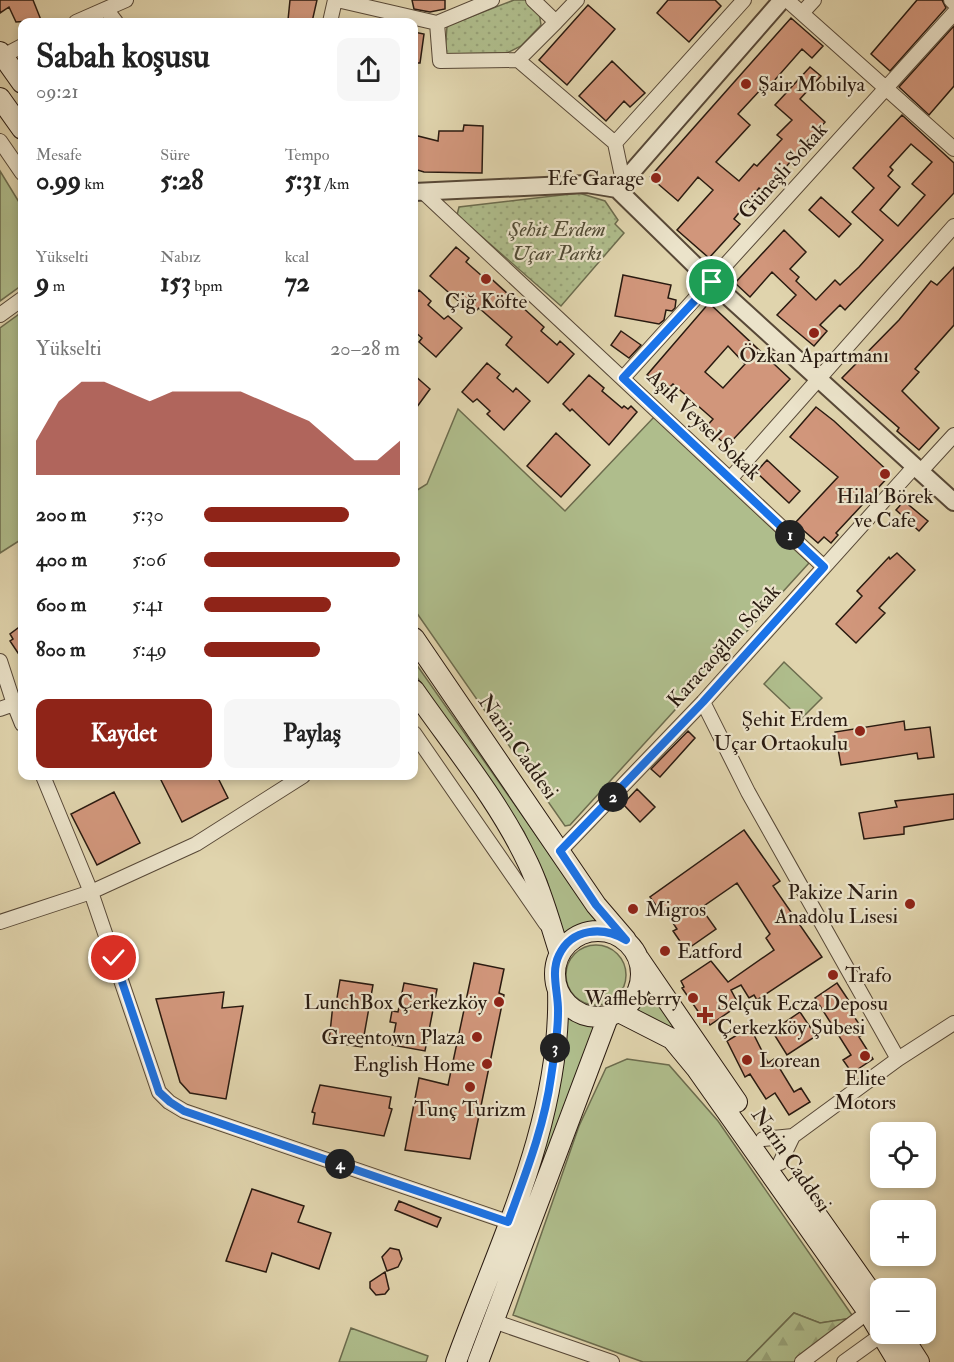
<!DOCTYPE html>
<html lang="tr">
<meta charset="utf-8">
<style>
:root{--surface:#fff;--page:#f6f6f6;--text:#222;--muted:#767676;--accent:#8f2418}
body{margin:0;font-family:"IM FELL Double Pica",serif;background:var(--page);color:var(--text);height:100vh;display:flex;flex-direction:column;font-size:22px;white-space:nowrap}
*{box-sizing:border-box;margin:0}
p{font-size:20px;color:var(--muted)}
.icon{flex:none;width:33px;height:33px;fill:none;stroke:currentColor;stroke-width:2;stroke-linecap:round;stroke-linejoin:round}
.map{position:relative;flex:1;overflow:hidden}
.panel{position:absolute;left:18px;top:18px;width:400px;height:762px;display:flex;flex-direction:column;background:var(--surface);border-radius:12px;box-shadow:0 3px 9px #0003}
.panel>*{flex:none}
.fabs{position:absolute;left:870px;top:1122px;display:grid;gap:12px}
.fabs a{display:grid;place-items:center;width:66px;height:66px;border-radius:12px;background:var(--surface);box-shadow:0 3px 9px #0003;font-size:30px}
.pin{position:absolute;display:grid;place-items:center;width:51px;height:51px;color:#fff;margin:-26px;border:3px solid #fff;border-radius:50%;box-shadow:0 2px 6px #0007}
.km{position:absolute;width:30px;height:30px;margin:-15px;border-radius:50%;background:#222;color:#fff;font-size:16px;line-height:30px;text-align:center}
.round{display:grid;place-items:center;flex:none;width:63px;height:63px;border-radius:12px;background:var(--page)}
.head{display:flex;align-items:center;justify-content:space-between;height:102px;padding:0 18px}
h1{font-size:33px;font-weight:700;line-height:45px}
.figures{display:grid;grid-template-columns:repeat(3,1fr);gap:9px;height:102px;padding:6px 18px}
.figures div{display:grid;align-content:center}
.figures b{font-size:26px;font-weight:700}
.figures small{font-size:16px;font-weight:400}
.figures p{font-size:16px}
.chart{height:168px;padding:12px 18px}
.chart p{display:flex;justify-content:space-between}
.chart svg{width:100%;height:108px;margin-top:6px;fill:var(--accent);opacity:.7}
.action{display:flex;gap:12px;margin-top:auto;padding:12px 18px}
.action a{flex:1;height:69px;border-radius:12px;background:var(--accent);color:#fff;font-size:24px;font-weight:700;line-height:69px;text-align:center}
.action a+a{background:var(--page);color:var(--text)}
ul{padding:0 18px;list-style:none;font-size:20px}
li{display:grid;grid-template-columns:96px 72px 1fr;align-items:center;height:45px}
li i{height:15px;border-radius:8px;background:var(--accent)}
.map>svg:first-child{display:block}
</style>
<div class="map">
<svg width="954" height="1362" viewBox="0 0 954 1362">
<defs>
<pattern id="forest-firs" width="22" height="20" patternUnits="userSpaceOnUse" patternTransform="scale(1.5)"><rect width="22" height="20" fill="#afbd8c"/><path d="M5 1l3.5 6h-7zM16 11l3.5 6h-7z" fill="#97a278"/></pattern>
<pattern id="park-dots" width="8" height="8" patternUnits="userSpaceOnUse" patternTransform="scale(1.5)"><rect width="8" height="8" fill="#afbd8c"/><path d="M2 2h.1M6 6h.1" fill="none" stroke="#97a278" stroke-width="1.8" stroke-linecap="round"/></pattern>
</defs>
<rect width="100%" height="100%" fill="#e0d4ad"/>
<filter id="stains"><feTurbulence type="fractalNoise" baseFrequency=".00333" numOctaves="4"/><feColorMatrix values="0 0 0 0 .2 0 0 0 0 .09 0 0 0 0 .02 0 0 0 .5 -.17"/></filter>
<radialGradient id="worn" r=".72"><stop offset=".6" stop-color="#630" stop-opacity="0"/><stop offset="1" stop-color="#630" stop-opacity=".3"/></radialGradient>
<!-- grass -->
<path fill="#afbd8c" stroke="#6c6c4e" stroke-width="1.5" d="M0,171L22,207V285L0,301Z
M22,312V539L0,553V328Z
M458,409L565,511L654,417L809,563L570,825L565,826L414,609V492L427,484Z
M414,661L597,922L595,925L563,936L547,881L524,832L414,673Z
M784,662L822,698L801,719L764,684Z
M566 975a30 30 0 1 1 60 0a30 30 0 1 1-60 0Z
M644,989L676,1023L852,1275L724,1095L634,1012Z
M563,1006L581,1018L602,1021L475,1362H460L546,1125Z
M627,1059L669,1065L718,1121L854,1318L820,1323L794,1313L746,1362H643L513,1315L579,1126L606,1068Z
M351,1328L428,1356L426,1362H339Z"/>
<!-- forest -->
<path fill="url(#forest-firs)" stroke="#6c6c4e" stroke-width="1.5" d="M794,1313L820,1323L852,1318L796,1362H746Z"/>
<!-- park -->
<path fill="url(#park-dots)" stroke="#6c6c4e" stroke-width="1.5" d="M514,0H526L539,12L541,25L521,46L507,53L445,54L447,26Z
M579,193L605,201L618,220L615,224L624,233L561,306L457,215L459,207Z"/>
<!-- building -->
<path fill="#d1967b" stroke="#291a10" stroke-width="1.5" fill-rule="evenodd" d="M0,0H33L41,20L16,22L9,7L0,13Z
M290,0H317L312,22L288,20Z
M412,0H445V9L430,12L414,9Z
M668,0H715L721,6L689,42L657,13Z
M917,0H942L946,8L890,71L871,54Z
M588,5L615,29L567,85L539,60Z
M791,18L823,46L812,58L802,49L766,90L763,87L738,114L750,125L716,162L739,181L754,164L757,166L782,139L777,135L792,120L775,105L810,67L821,76L800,99L825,122L764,192L759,188L734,219L740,224L709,258L677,230L713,190L698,177L678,201L650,177Z
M954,26V86L929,115L899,87Z
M414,32L424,34L420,63H414Z
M612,61L645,93L630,107L624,101L606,121L579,96Z
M902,115L954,163V193L845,310L840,305L820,325L827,331L814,346L777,315L796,295L772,272L750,297L735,283L784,230L806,252L790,269L799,277L796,281L816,300L835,280L840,285L859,267L883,240L852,212L874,188L853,168ZM911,144L932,162L912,184L925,195L898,226L880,210L900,187L888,176L893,170L890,167Z
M464,125L483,126L482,173L424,172L414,169V135L438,141L439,131H463Z
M821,197L851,224L839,237L809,210Z
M456,247L469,258L466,262L482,276L485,273L544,327L541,331L557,345L560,341L574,354L548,383L506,345L512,337L479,308L473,314L430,276Z
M954,267V325L915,369L919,372L902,391L939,428L919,450L897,431L899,428L842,378L899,320L931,281L937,285Z
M623,275L671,285L668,298L676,300L675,308L672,311L666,310L664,320L659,324L615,316Z
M419,290L431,301L428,305L444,319L448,316L462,328L436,357L419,342L422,338L414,331V296Z
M709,303L790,379L727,446L706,427L713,419L673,384L666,391L647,375ZM728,346L745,364L723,388L705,372Z
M621,331L641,345L629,358L611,345Z
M487,363L500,374L497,378L513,392L516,388L530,401L504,430L487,414L490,411L477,399L473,402L462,392Z
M414,375L430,389L414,411Z
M589,375L604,388L602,391L622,408L624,406L628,409L631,406L637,412L609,445L572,409L570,411L563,404Z
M816,407L834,421L891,474L836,533L838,535L831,543L824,537L818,543L795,523L838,477L790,437Z
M556,433L590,465L561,497L527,466Z
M767,460L800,491L789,503L756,472Z
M904,501L928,521L919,531L896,510Z
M897,553L915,570L879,608L885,613L856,643L836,624L862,596L857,591L889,557L890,559Z
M22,625V659L10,641L13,639L10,634Z
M904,721L905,730L930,727L934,757L918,759L917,753L841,765L835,732Z
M688,731L695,738L660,777L651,769Z
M159,776H217L228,798L182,822Z
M637,789L655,807L640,822L623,804Z
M114,792L140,843L97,865L71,814Z
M954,794V819L904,827V834L864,839L859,813L897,807L895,801Z
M744,830L780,881L773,886L822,957L757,1000L754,995L749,998L741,985L731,990L739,1005L710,1025L706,1019L704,1020L682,988L684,987L681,981L711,961L728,982L774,950L766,938L770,934L737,883L701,908L716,929L686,950L673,931L677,929L665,911L662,914L650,897Z
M474,963L504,969L499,993L504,995L470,1159L405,1150L419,1078L448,1085Z
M340,980L373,985L362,1047L329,1042L333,1004H336Z
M404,983L437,989L425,1051L392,1045L396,1023L390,1022L392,1011L398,1012Z
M837,983L851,1004L847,1006L865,1033L859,1037L873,1059L852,1073L843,1060L851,1055L815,998Z
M224,992L222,1008L243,1006L226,1099L190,1093L180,1082L156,999Z
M800,1012L816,1036L787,1055L772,1031Z
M750,1027L768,1063L774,1059L794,1092L801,1088L810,1102L789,1115L775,1093L766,1099L750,1074L745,1077L727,1041Z
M320,1085L391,1097L389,1108L392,1109L384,1136L313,1124L315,1113L312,1112Z
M252,1189L304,1206L298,1222L331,1233L319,1269L272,1253L266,1272L226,1261Z
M399,1201L441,1218L437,1227L395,1210Z
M390,1248L399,1250L402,1259L398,1267L387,1271L382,1257Z
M385,1272L389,1289L385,1294L376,1295L370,1288V1282Z"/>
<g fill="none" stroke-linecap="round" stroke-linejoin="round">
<defs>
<path id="minor" d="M337,0L437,23L440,61L518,60L615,143L623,181
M787,0L954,149
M951,0L954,3
M106,9L116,22
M802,13L814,0
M76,22L126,0
M330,22L335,0
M556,22L577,0
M437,23L492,0
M3,56L22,46
M518,60L556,22L533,0
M0,141L22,173
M615,143L744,0
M423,192L824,567
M0,315L22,299
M623,378L954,13
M920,472L954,435
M730,479L954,226
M0,661L14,704L0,709
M703,702L748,792L898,1059
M14,704L22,724
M414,733L546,924
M43,776L91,892L159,1092L169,1102L184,1111L508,1222
M560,851L703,702L915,466
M0,922L91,892L196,844L303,776
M763,1139L793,1136L898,1059L954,1023
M780,1163L793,1136
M493,1321L612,1362
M802,1362L868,1312
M844,1362L880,1336"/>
<path id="tertiary" d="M617,189L782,0
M414,192L587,184L617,189L712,282L954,502"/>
<path id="secondary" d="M0,52L22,83
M0,98L22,129
M414,638L596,905L626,940
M414,690C453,746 499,801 528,863C542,892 550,923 560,954
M555 974a43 43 0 1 1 86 0a43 43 0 1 1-86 0Z
M639,959L737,1102
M619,1012L672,1039L696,1068L868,1312L898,1362
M797,1187L880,1305
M901,1334L919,1362
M456,1362C499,1243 562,1120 558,990
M478,1362L608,1017"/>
</defs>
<!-- minor casing -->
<use href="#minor" stroke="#574837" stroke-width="16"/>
<!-- tertiary casing -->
<use href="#tertiary" stroke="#574837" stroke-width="20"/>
<!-- secondary casing -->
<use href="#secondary" stroke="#291a10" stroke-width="22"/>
<!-- minor -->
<use href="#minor" stroke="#ebe3ca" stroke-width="14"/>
<!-- tertiary -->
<use href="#tertiary" stroke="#ebe3ca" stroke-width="16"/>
<!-- secondary -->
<use href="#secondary" stroke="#ebe3ca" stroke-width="20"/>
</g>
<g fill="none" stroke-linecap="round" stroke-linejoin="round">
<defs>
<path id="route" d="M114,958L159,1092L170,1102L184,1111L508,1222C525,1175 544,1128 551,1077C554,1056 558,1035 558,1013C559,994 550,973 559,955C572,928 603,926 626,940L596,905L560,851L703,702L824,567L623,378L712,282"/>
</defs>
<!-- route casing -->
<use href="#route" stroke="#fff" stroke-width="12"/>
<!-- route -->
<use href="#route" stroke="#1a73e8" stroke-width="8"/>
</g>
<!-- markers -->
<g fill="#8f2418" stroke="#ebe3ca" stroke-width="2">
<circle cx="746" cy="84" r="6"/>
<circle cx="656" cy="178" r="6"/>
<circle cx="486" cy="279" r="6"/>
<circle cx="814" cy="333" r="6"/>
<circle cx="885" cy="474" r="6"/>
<circle cx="860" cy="731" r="6"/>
<circle cx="910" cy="904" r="6"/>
<circle cx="633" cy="909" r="6"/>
<circle cx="665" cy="951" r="6"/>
<circle cx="833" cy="975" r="6"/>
<circle cx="693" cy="998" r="6"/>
<circle cx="499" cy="1002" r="6"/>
<path d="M702 1006h6v6h6v6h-6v6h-6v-6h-6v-6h6z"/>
<circle cx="477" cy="1037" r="6"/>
<circle cx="865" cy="1056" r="6"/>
<circle cx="747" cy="1060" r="6"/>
<circle cx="487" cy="1064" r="6"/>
<circle cx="470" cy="1087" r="6"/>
</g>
<g text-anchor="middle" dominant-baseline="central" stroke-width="4.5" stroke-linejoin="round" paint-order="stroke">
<!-- poi labels -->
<g font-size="21" fill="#291a10" stroke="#ebe3ca" text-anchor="end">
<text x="758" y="84" text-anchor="start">Şair Mobilya</text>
<text x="644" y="178">Efe Garage</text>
<text x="486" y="301" text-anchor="middle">Çiğ Köfte</text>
<text x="814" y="355" text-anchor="middle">Özkan Apartmanı</text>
<text x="885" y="496" text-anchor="middle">Hilal Börek<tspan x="885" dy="24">ve Cafe</tspan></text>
<text x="848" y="719">Şehit Erdem<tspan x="848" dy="24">Uçar Ortaokulu</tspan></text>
<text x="898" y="892">Pakize Narin<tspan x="898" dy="24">Anadolu Lisesi</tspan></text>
<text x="645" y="909" text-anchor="start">Migros</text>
<text x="677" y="951" text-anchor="start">Eatford</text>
<text x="845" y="975" text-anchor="start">Trafo</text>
<text x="681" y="998">Waffleberry</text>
<text x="487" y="1002">LunchBox Çerkezköy</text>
<text x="717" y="1003" text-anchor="start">Selçuk Ecza Deposu<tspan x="717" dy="24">Çerkezköy Şubesi</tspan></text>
<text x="465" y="1037">Greentown Plaza</text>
<text x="759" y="1060" text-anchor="start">Lorean</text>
<text x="475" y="1064">English Home</text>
<text x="865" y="1078" text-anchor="middle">Elite<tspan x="865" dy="24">Motors</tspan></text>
<text x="470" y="1109" text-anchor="middle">Tunç Turizm</text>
</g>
<!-- street labels -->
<g font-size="21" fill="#291a10" stroke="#ebe3ca">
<text transform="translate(783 171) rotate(-48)">Güneşli Sokak</text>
<text transform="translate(704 425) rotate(44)">Aşık Veysel Sokak</text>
<text transform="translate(724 646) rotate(-48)">Karacaoğlan Sokak</text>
<text transform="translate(518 747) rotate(55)">Narin Caddesi</text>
<text transform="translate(791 1160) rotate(55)">Narin Caddesi</text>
</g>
<!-- park labels -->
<g font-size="21" font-style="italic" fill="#514b35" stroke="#ebe3ca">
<text x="557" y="229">Şehit Erdem<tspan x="557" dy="24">Uçar Parkı</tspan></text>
</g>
</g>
<rect width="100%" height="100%" filter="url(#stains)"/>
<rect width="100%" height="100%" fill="url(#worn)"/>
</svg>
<div class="fabs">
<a><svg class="icon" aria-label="locate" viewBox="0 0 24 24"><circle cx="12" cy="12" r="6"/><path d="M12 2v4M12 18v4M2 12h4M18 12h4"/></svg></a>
<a>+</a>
<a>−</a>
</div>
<div class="pin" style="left:712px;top:282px;background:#1e9e55"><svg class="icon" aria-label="arrive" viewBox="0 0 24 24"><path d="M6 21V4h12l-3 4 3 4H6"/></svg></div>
<div class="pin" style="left:114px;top:958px;background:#d93025"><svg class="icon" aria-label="check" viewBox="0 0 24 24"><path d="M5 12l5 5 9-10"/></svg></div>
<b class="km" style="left:790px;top:535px">1</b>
<b class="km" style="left:613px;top:797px">2</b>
<b class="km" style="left:555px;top:1048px">3</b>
<b class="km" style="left:340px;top:1164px">4</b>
<section class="panel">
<div class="head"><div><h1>Sabah koşusu</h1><p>09:21</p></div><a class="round"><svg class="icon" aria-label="share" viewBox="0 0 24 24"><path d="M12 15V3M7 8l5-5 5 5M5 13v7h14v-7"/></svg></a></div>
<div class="figures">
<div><p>Mesafe</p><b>0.99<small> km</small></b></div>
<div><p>Süre</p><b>5:28</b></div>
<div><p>Tempo</p><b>5:31<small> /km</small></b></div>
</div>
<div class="figures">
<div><p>Yükselti</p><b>9<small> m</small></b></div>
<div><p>Nabız</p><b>153<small> bpm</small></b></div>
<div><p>kcal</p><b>72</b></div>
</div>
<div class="chart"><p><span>Yükselti</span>20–28 m</p>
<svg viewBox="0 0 160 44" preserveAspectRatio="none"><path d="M0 44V30L10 14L20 6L30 6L40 10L50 14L60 10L70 10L80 10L90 10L100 14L110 18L120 22L130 30L140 38L150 38L160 30V44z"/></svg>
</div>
<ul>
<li><b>200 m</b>5:30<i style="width:74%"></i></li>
<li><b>400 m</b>5:06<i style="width:100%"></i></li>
<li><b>600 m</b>5:41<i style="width:65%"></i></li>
<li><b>800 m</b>5:49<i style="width:59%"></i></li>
</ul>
<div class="action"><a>Kaydet</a><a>Paylaş</a></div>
</section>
</div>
